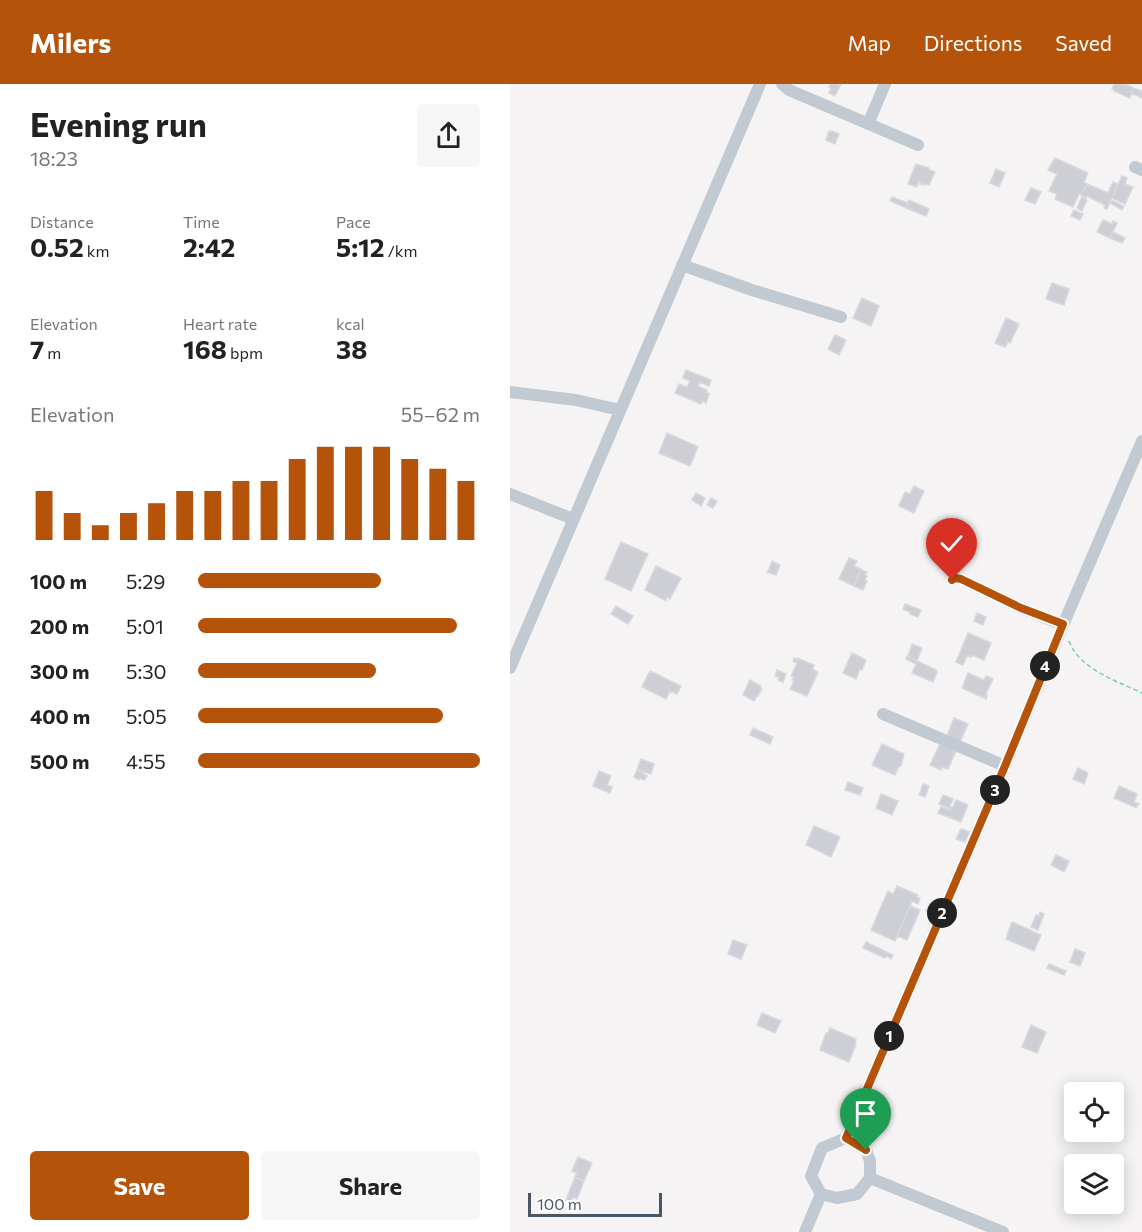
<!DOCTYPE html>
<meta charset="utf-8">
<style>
:root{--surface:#fff;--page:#f6f6f6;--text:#222;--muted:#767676;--accent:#b45309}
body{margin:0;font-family:Commissioner,sans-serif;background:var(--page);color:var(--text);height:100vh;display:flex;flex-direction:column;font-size:22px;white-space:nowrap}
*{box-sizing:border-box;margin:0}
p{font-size:20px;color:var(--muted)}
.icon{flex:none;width:33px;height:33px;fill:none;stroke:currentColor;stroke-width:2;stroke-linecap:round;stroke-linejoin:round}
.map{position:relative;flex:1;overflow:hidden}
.details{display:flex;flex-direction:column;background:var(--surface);width:510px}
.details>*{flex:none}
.buttons{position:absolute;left:554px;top:998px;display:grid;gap:12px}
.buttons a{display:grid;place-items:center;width:60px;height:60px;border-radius:6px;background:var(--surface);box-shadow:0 3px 15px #0003;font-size:30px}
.scale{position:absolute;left:18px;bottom:15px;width:134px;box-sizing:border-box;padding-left:6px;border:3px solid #4a5661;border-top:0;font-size:16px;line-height:21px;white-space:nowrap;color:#4a5661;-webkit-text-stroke:4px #fff;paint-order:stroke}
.pin{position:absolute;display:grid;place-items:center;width:51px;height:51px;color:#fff;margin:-62px -26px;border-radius:50% 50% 50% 0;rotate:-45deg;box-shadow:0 0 6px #0007}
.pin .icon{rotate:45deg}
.km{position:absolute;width:30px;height:30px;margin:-15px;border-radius:50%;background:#222;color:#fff;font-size:16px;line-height:30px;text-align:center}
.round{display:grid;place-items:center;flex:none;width:63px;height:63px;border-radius:6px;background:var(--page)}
.head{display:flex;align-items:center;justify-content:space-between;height:102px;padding:0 30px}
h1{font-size:33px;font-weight:700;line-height:45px}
.stats{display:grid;grid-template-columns:repeat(3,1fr);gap:9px;height:102px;padding:6px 30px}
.stats div{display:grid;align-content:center}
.stats b{font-size:26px;font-weight:700}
.stats small{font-size:16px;font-weight:400}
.stats p{font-size:16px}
.chart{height:168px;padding:12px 30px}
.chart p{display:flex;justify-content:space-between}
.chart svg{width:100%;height:108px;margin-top:6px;stroke:var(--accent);stroke-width:6}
.button{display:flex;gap:12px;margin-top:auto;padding:12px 30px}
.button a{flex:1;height:69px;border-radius:6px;background:var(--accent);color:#fff;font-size:24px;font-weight:700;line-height:69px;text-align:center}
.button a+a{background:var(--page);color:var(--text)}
ul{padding:0 30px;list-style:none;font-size:20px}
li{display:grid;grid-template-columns:96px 72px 1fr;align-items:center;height:45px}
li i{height:15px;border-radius:8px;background:var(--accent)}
header{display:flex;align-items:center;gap:36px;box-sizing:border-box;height:84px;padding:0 30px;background:var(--accent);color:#fff}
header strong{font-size:28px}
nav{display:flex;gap:33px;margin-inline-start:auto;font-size:21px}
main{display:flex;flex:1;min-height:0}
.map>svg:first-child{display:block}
</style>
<header>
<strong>Milers</strong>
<nav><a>Map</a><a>Directions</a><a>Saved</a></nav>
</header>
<main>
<section class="details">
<div class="head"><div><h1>Evening run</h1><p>18:23</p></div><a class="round"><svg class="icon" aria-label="share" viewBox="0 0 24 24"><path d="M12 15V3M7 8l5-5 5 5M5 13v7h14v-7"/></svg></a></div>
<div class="stats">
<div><p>Distance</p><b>0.52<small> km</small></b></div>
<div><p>Time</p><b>2:42</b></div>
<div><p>Pace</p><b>5:12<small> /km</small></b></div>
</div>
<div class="stats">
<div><p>Elevation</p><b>7<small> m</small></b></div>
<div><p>Heart rate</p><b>168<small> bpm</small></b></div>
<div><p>kcal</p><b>38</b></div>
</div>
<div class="chart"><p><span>Elevation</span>55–62 m</p>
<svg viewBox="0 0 160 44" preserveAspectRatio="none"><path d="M5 44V24M15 44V33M25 44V38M35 44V33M45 44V29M55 44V24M65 44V24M75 44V20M85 44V20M95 44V11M105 44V6M115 44V6M125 44V6M135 44V11M145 44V15M155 44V20"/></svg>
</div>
<ul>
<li><b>100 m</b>5:29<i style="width:65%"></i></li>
<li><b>200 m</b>5:01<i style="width:92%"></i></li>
<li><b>300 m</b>5:30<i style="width:63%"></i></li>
<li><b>400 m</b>5:05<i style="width:87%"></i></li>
<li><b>500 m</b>4:55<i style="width:100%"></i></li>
</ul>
<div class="button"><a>Save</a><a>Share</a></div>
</section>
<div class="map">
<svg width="632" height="1148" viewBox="0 0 632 1148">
<rect width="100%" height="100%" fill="#f5f3f3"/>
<!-- building -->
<path fill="#cdcfd5" stroke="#d7d9de" stroke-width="1.5" d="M321,0H331L325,12L319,9L321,4L319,3Z
M604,0H615L623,4L620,14L604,7V6L602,5Z
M623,4L632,7V14L621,9Z
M319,47L321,48L322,47L329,50L325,60L316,56Z
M545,74L578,89L574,98L577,100L571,111L569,110L563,123L545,115L547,110L539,107L547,90L538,86Z
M406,80L419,84V86L425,88L419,101L414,100V101L410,100L411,98L409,97L407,103L398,100Z
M486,85L495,89L489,103L480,99Z
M612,92L617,94L615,100L623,103L615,120L602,114Z
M603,98L608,100L597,125L594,124L595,121L577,112L576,114L571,111L577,100L598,109Z
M521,104L531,108L525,120L515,116Z
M382,113L398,119L396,124L380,117Z
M572,113L577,116L572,127L567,124Z
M399,116L419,125L416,132L396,124Z
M601,116L614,122L612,126L600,119Z
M564,126L573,130L570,136L561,132Z
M593,136L602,140L603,137L607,139L600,154L587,148Z
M603,148L615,154L612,159L600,154Z
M542,199L559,205L554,221L536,215Z
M352,214L369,222L361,242L343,234Z
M496,234L509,240L500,259L498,258L495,263L485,259Z
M325,251L336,256L329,271L318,265Z
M176,286L201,296L199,302L190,298L188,302L197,306L196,308L199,310L196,319L192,317L191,320L165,309L169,300L177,303L180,297L173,294Z
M157,349L188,363L180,382L149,369Z
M404,402L414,407L404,429L389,422L395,408L400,410Z
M186,409L195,414L191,422L182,416Z
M201,414L207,417L203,424L197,421Z
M111,458L138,470L121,507L95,495Z
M339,474L347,477L344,482L351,485L344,502L329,495Z
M262,477L270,481L266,491L257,488L259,485L261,486L259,485Z
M146,482L171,494L160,515L157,513L156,517L135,506Z
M351,486L357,488L355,491L357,492L355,496L357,497L353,506L344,502Z
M395,520L411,526L408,533L400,530V528L393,525Z
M106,522L123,532L118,540L101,530Z
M467,529L476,533L473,541L464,537Z
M458,549L481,559L474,576L462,571L461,573L457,572L453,581L446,578Z
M402,560L412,564L407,577L398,572Z
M342,569L356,576L352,586L350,585L346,595L333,589Z
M397,572L426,586L427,588L423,598L402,589L406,580L396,575Z
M284,574L287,576V574L304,581L302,585L308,588L297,612L280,605L284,597L282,596L284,593L281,592L287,579L283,577Z
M267,586L276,590L273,598L268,596L269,593L265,592Z
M140,587L171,602L167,610L160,607L156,615L132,603Z
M458,589L474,596L476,592L483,595L475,612H477L476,615L452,604Z
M240,596L251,602L250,604L252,605L249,610L248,612H247L244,617L233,611Z
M444,634L458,640L450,658L437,652Z
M243,644L263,653L260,660L240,651Z
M372,660L394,670L391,682H389L385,691L362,681Z
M430,660L446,667L438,685L432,683L431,686L420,681Z
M131,675L144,680L141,690L127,686Z
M568,684L578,689L574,700L563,695Z
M127,686L134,689L133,690L137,692L134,696L130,694L129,696L124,693Z
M89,687L101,692L97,701L102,703L100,709L83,702Z
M338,698L353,704L350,711L335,706Z
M413,700L419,702L415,713L409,711Z
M609,702L627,710L624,718L629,720L626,723L627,724L604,714Z
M371,710L388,717L382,731L366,724Z
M433,711L443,715L439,724L429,720Z
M446,716L458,721L451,738L428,729L431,723L440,726L441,723H443Z
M304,742L330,753L321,773L296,761Z
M451,745L460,748L455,758L446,755Z
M546,771L559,777L554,788L541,781Z
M387,802L408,811L407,813L410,814L408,820L402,817L385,857L361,846L378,807L383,810Z
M420,819L428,822L424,831L416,827Z
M400,822L410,826L397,856L387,852Z
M530,828L534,830L528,846L521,843L526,831L529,832Z
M502,838L531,851L524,867L496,855L498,851H497Z
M223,856L237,861L231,875L218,870Z
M356,858L383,871L381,875L377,872L375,874L353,864Z
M565,865L575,869L570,882L560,878Z
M539,880L556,887L554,891L537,884Z
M252,929L271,937L265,949L247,941Z
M521,941L536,948L527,969L512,963Z
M320,944L346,955L345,959L346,960L339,978L310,966L316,949H318Z
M68,1073L82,1079L74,1097L65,1093L67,1089L62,1087Z
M65,1093L74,1097L67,1115L63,1113L61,1118L56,1116Z"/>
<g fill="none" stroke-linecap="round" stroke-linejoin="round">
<!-- path -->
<path stroke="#7ad0a6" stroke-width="1.5" stroke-dasharray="4.5 3" stroke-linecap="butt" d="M559,557C569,585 607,597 632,609"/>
<!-- minor -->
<path stroke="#c1cad2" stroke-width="12" d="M272,0L279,6L408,61
M358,40L375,0
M625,83L632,86
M172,181L242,206L331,233
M0,308L66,316L110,326
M0,410L63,435
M442,496L445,494L451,495L511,524L553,541
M0,584L250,0
M373,630L495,682
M336,1054L495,682L553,541L632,357
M336,1054L356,1066L360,1077V1094L347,1110L327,1114L311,1110L301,1092L312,1064Z
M360,1094L493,1148
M295,1148L311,1110"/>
</g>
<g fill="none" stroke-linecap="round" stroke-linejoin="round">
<defs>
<path id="route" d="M356,1066L336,1054L495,682L553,540L511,524L451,495L445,494L442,496"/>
</defs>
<!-- route casing -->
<use href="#route" stroke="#fff" stroke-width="12"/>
<!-- route -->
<use href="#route" stroke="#b45309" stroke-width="8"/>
</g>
</svg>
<div class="buttons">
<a><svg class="icon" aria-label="locate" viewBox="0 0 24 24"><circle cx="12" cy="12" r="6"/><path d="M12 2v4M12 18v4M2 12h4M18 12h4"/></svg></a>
<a><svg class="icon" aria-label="layers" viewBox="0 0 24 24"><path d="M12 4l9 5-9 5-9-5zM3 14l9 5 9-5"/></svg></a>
</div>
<div class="scale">100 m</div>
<div class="pin" style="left:356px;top:1066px;background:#1e9e55"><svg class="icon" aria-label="arrive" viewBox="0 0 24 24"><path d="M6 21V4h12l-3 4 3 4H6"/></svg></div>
<div class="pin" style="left:442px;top:496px;background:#d93025"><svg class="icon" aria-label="check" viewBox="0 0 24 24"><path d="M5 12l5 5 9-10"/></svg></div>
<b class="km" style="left:379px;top:952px">1</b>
<b class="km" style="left:432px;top:829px">2</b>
<b class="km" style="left:485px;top:706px">3</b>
<b class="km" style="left:535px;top:582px">4</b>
</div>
</main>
